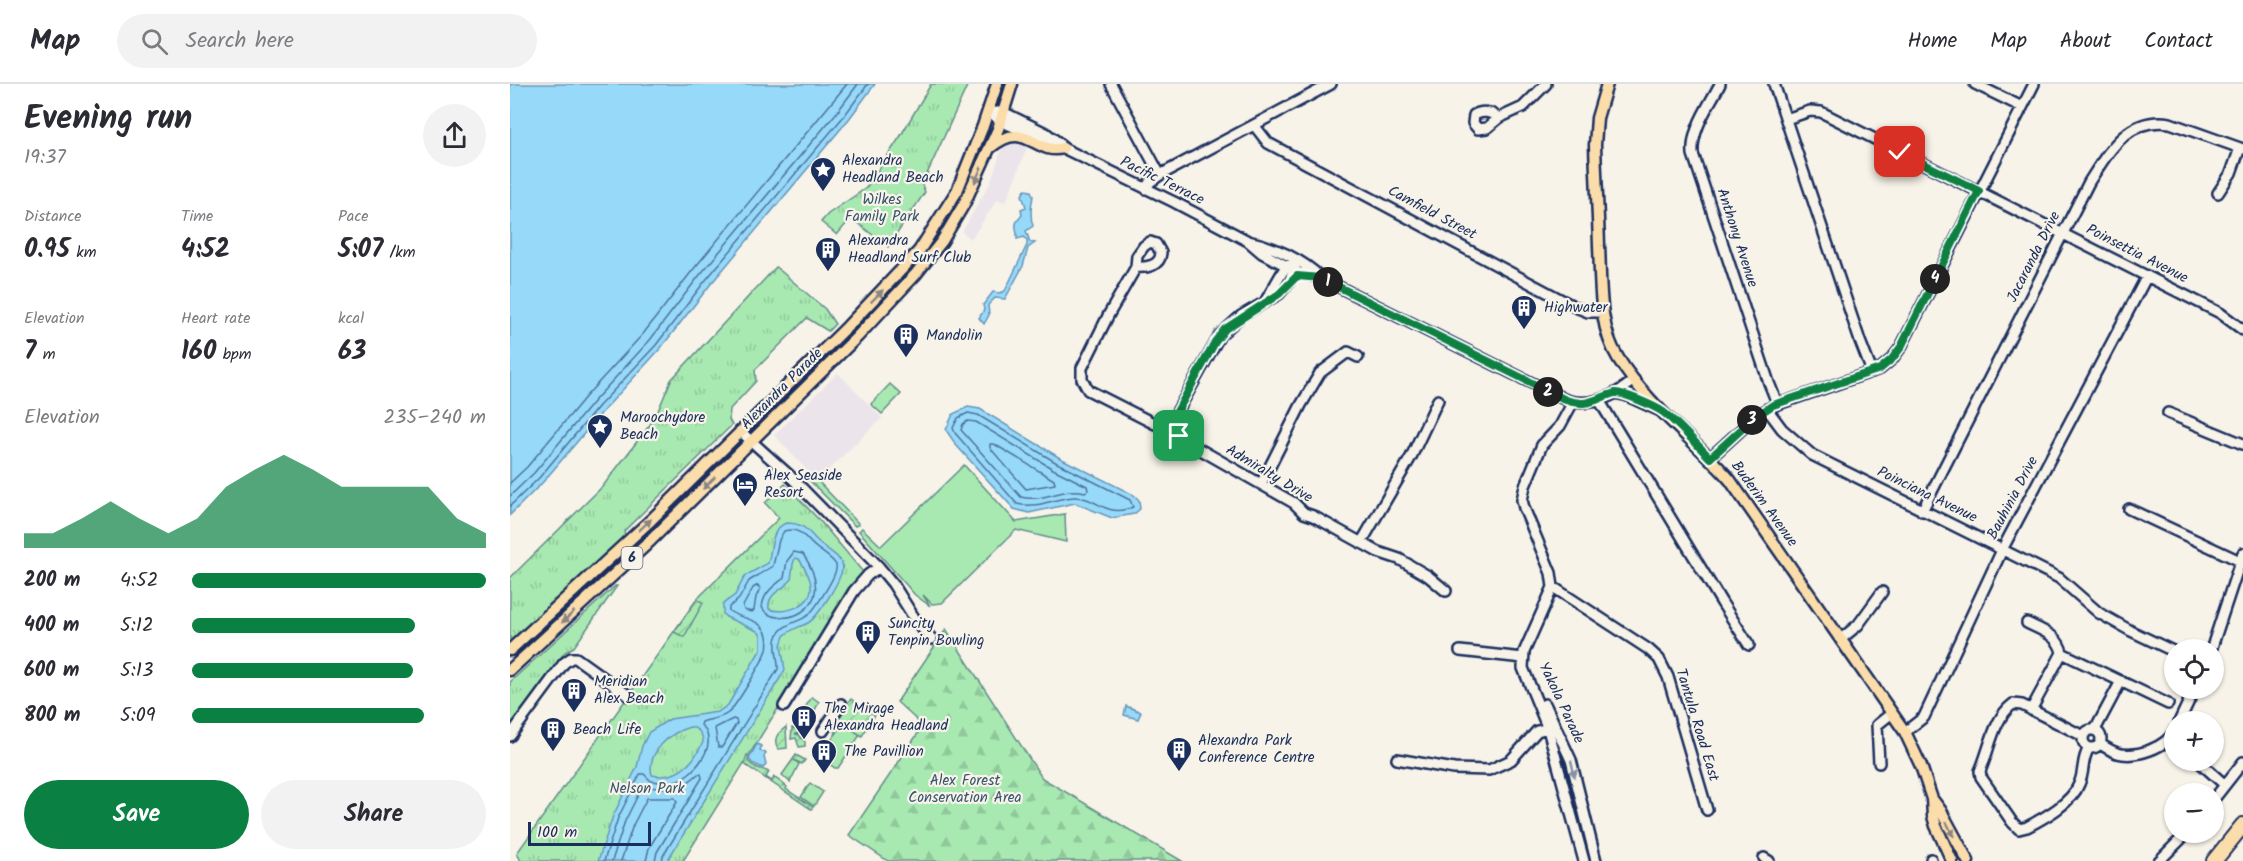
<!DOCTYPE html>
<meta charset="utf-8">
<style>
:root{--surface:#fff;--page:#f2f2f3;--text:#2b2b33;--muted:#7c7c81;--line:#e1e1e2;--accent:#0b8043}
body{margin:0;font-family:Kalam,sans-serif;background:var(--page);color:var(--text);height:100vh;display:flex;flex-direction:column;font-size:22px;white-space:nowrap}
*{box-sizing:border-box;margin:0}
p{font-size:20px;color:var(--muted)}
.icon{flex:none;width:33px;height:33px;fill:none;stroke:currentColor;stroke-width:2;stroke-linecap:round;stroke-linejoin:round}
.map{position:relative;flex:1;overflow:hidden}
.sheet{display:flex;flex-direction:column;background:var(--surface);width:510px}
.sheet>*{flex:none}
.buttons{position:absolute;left:1654px;top:555px;display:grid;gap:12px}
.buttons a{display:grid;place-items:center;width:60px;height:60px;border-radius:50%;background:var(--surface);box-shadow:0 2px 4px #0004;font-size:30px}
.scale{position:absolute;left:18px;bottom:15px;width:123px;box-sizing:border-box;padding-left:6px;border:3px solid #1b2f5e;border-top:0;font-size:16px;line-height:21px;white-space:nowrap;color:#1b2f5e;-webkit-text-stroke:4px #f7f3e8;paint-order:stroke}
.pin{position:absolute;display:grid;place-items:center;width:51px;height:51px;color:#fff;margin:-26px;border-radius:12px;box-shadow:0 3px 9px #0006}
.km{position:absolute;width:30px;height:30px;margin:-15px;border-radius:50%;background:#222;color:#fff;font-size:16px;line-height:30px;text-align:center}
.round{display:grid;place-items:center;flex:none;width:63px;height:63px;border-radius:32px;background:var(--page)}
.summary{display:flex;align-items:center;justify-content:space-between;height:102px;padding:0 24px}
h1{font-size:33px;font-weight:600;line-height:45px}
.metrics{display:grid;grid-template-columns:repeat(3,1fr);gap:9px;height:102px;padding:6px 24px}
.metrics div{display:grid;align-content:center}
.metrics b{font-size:26px;font-weight:600}
.metrics small{font-size:16px;font-weight:400}
.metrics p{font-size:16px}
.chart{height:168px;padding:12px 24px}
.chart p{display:flex;justify-content:space-between}
.chart svg{width:100%;height:108px;margin-top:6px;fill:var(--accent);opacity:.7}
.action{display:flex;gap:12px;margin-top:auto;padding:12px 24px}
.action a{flex:1;height:69px;border-radius:36px;background:var(--accent);color:#fff;font-size:24px;font-weight:600;line-height:69px;text-align:center}
.action a+a{background:var(--page);color:var(--text)}
ul{padding:0 24px;list-style:none;font-size:20px}
li{display:grid;grid-template-columns:96px 72px 1fr;align-items:center;height:45px}
li i{height:15px;border-radius:8px;background:var(--accent)}
header{display:flex;align-items:center;gap:36px;box-sizing:border-box;height:84px;padding:0 30px;background:var(--surface);border-bottom:2px solid var(--line)}
header strong{font-size:28px}
nav{display:flex;gap:33px;margin-inline-start:auto;font-size:21px}
.search{width:420px;height:54px;background:var(--page);display:flex;align-items:center;gap:15px;box-sizing:border-box;padding:0 21px;border-radius:33px;color:var(--muted);font-size:22px}
main{display:flex;flex:1;min-height:0}
.map>svg:first-child{display:block}
</style>
<header>
<strong>Map</strong>
<div class="search"><svg class="icon" aria-label="search" viewBox="0 0 24 24"><circle cx="10" cy="10" r="6"/><path d="M15 15l6 6"/></svg>Search here</div>
<nav><a>Home</a><a>Map</a><a>About</a><a>Contact</a></nav>
</header>
<main>
<section class="sheet">
<div class="summary"><div><h1>Evening run</h1><p>19:37</p></div><a class="round"><svg class="icon" aria-label="share" viewBox="0 0 24 24"><path d="M12 15V3M7 8l5-5 5 5M5 13v7h14v-7"/></svg></a></div>
<div class="metrics">
<div><p>Distance</p><b>0.95<small> km</small></b></div>
<div><p>Time</p><b>4:52</b></div>
<div><p>Pace</p><b>5:07<small> /km</small></b></div>
</div>
<div class="metrics">
<div><p>Elevation</p><b>7<small> m</small></b></div>
<div><p>Heart rate</p><b>160<small> bpm</small></b></div>
<div><p>kcal</p><b>63</b></div>
</div>
<div class="chart"><p><span>Elevation</span>235–240 m</p>
<svg viewBox="0 0 160 44" preserveAspectRatio="none"><path d="M0 44V38L10 38L20 32L30 25L40 32L50 38L60 32L70 19L80 12L90 6L100 12L110 19L120 19L130 19L140 19L150 32L160 38V44z"/></svg>
</div>
<ul>
<li><b>200 m</b>4:52<i style="width:100%"></i></li>
<li><b>400 m</b>5:12<i style="width:76%"></i></li>
<li><b>600 m</b>5:13<i style="width:75%"></i></li>
<li><b>800 m</b>5:09<i style="width:79%"></i></li>
</ul>
<div class="action"><a>Save</a><a>Share</a></div>
</section>
<div class="map">
<svg width="1733" height="777" viewBox="0 0 1733 777">
<defs>
<pattern id="forest-firs" width="22" height="20" patternUnits="userSpaceOnUse" patternTransform="scale(1.5)"><rect width="22" height="20" fill="#a8e9b1"/><path d="M5 1l3.5 6h-7zM16 11l3.5 6h-7z" fill="#90c89b"/></pattern>
<pattern id="park-tufts" width="24" height="20" patternUnits="userSpaceOnUse" patternTransform="scale(1.5)"><rect width="24" height="20" fill="#a8e9b1"/><path d="M3 7l-1-3M5 7V3M7 7l1-3M15 17l-1-3M17 17v-4M19 17l1-3" fill="none" stroke="#90c89b"/></pattern>
<pattern id="garden-furrows" width="10" height="10" patternUnits="userSpaceOnUse" patternTransform="scale(1.5)"><rect width="10" height="10" fill="#a8e9b1"/><path d="M-1 1l2-2M0 10L10 0M9 11l2-2" fill="none" stroke="#90c89b"/></pattern>
</defs>
<rect width="100%" height="100%" fill="#f7f3e8"/>
<filter id="ink" filterUnits="userSpaceOnUse"><feTurbulence type="fractalNoise" baseFrequency=".0167" numOctaves="2"/><feDisplacementMap in="SourceGraphic" scale="12" xChannelSelector="R" yChannelSelector="G"/><feConvolveMatrix kernelMatrix="1 2 1 2 8 2 1 2 1" color-interpolation-filters="sRGB"/></filter>
<g filter="url(#ink)">
<!-- built -->
<path fill="#ece4eb" d="M511,56L518,61L496,118L487,116L461,155L452,148L480,99L493,62L500,57Z
M328,289L372,334L307,397L264,351Z"/>
<!-- grass -->
<path fill="#a8e9b1" stroke="#628c88" stroke-width="1.5" d="M380,300L391,310L372,330L361,320Z
M454,381L506,438L555,430L556,458L506,446L432,519L422,520L413,511L420,522L405,511L349,447L352,444L371,462Z
M299,392H303L349,440L345,442L297,394Z
M333,639L350,651L328,684H325L312,675L311,671Z
M300,699L313,708L304,722L291,713Z"/>
<!-- forest -->
<path fill="url(#forest-firs)" stroke="#628c88" stroke-width="1.5" d="M436,545L532,694L672,777H535L526,774L523,777H378L339,751L413,642L387,618Z"/>
<!-- park -->
<path fill="url(#park-tufts)" stroke="#628c88" stroke-width="1.5" d="M421,0H458L412,101L415,108L378,163L341,134L327,151L311,138L318,130L356,104L390,53Z
M266,183L315,225L325,240L318,247L297,234L245,286L246,297L220,325L219,336L222,341L114,447L115,452L0,559V494L93,402L145,334L161,296Z
M275,400L311,438L353,488L173,777H11L7,769L187,515L269,434L255,419Z
M105,502H107L64,563L55,568L0,644V598Z"/>
<!-- garden -->
<path fill="url(#garden-furrows)" stroke="#628c88" stroke-width="1.5" d="M187,515L193,519L174,553L164,548Z
M302,613L309,618L301,634L292,628Z
M341,615L365,631L352,652L333,639L326,650C321,636 332,624 341,615Z
M291,637L296,641L290,649L285,650L289,651L295,658V662L289,663L286,654L281,655L282,644L287,645Z
M276,643L277,664L268,665C261,652 272,647 276,643Z
M237,671L239,672L238,677C244,685 251,684 259,688L256,693L262,697L264,693L277,703L276,705L303,723L301,725L234,680Z
M286,671L295,676L292,680L284,676L289,680L280,698L272,691Z"/>
<!-- water -->
<path fill="#97d9f9" stroke="#6595bb" stroke-width="1.5" fill-rule="evenodd" d="M0,0H365L339,35L200,201L150,265L94,326L33,398L0,431Z
M515,106L521,107L523,112C521,121 520,133 523,142L516,147L520,158L525,159L518,164L513,182L495,215L485,214L478,221L479,231L474,240L469,234L474,226L473,221L483,208L490,209L495,207L517,161V156L514,153L507,155C508,142 501,143 512,131L511,125L516,123L512,111Z
M458,323L470,325L550,374L624,411L629,416L630,425L624,430L602,434L565,419L519,429L504,425L446,361L436,346L443,330Z
M276,439C298,439 298,450 313,462C319,467 330,472 332,481C335,491 308,533 298,539C290,543 281,545 274,552L271,561L275,586L157,777H88L103,732L127,683L132,662L139,648L160,635L208,628L218,621L251,565V551L247,547L216,533L213,530V520L225,511L235,492L258,479C262,466 260,445 276,439ZM285,474L289,475C294,483 300,491 301,501C303,522 275,531 259,525C257,509 272,507 281,496L283,480ZM180,643C188,644 193,650 193,658C183,680 168,696 142,691C136,668 161,648 180,643Z
M616,622L631,628L628,635L614,631Z
M247,660L251,662L250,667L256,669L254,673L256,681L253,684L242,679L239,675Z"/>
<g fill="none" stroke-linecap="round" stroke-linejoin="round">
<!-- shore -->
<path stroke="#4d739c" stroke-width="1.5" d="M458,329L468,331L547,379L620,416L623,423C595,435 587,412 564,413C544,414 528,425 507,420L445,349L443,344L448,334Z
M458,337L466,338L543,385L577,402L578,406L575,408C554,402 533,419 511,413L451,346L453,340Z
M480,360H484L544,396L545,400L516,405L480,364Z
M0,399L17,383L77,311L133,250L182,187L337,0
M0,412L24,389L84,317L140,256L189,192L328,27L348,0
M0,422L29,394L89,322L146,261L195,197L334,32L358,0
M284,468L293,470C334,530 262,547 252,523C254,508 263,503 274,494L277,477Z
M248,501L250,505L246,513L244,526L242,528L234,526L233,522L243,504Z
M223,635L226,636L227,639L212,663H208L205,644Z
M94,777L108,734L130,690H134L141,697C149,698 158,699 165,697C185,691 211,659 191,641L192,638C200,635 210,635 218,629C225,624 254,575 257,566C258,560 258,552 255,547C248,534 230,535 219,527V523L229,515L239,497L263,482L269,456L274,447C287,443 293,450 301,459C308,467 321,472 326,481C329,489 304,527 297,532C287,539 271,540 267,553C263,563 269,575 268,585L153,772L152,777
M102,777L115,737L132,703C157,703 167,710 188,690H191L192,694L147,768L145,777
M111,777L123,741L137,714H165L167,718L139,764L136,777"/>
<defs>
<path id="minor" d="M601,0L650,91
M1210,0C1199,22 1181,45 1183,70L1259,299L1267,319
M1264,0L1350,257L1362,288
M1465,0L1512,23
M479,27L490,37L553,64L664,118L738,157L752,169L790,189L811,194
M487,28H493L536,49L549,59
M989,34C982,28 972,26 964,31L963,39L968,45L977,44L989,34L1013,23L1036,0
M1276,35L1300,27L1311,28L1710,229L1733,246
M744,41L758,59L1063,222L1078,228H1093
M636,105L640,98L650,91L821,0
M1708,109L1721,89L1730,64
M738,157C763,162 793,176 811,194L1056,316C1080,324 1106,312 1124,296
M626,183C637,184 650,182 651,169L646,160L640,158L634,162L627,172L626,183L599,230L572,284V295L578,306L645,340L662,337L670,354L784,419L794,429L803,432L868,468L889,475L918,492L936,507
M755,218L773,187L782,179
M1089,316L1212,519L1239,561
M1063,318L1050,342L1032,361L1015,402L1012,416L1014,424L1041,489L1043,503L1138,565L1149,575L1158,593L1197,726
M1257,325L1272,345L1302,371L1549,494L1589,529L1621,547L1665,568
M1658,329L1733,360
M662,337L710,251L731,232L769,210L779,198L785,182
M230,347L278,390L369,483L383,500L408,540L422,555
M1200,374L1245,333L1263,322L1370,285L1382,275L1391,263L1524,0
M751,400L791,321L810,289L838,268L848,273
M1619,425L1730,477
M1412,427L1579,98C1599,67 1618,32 1660,39L1733,65
M851,459L901,373L928,316
M1043,503L1014,568L1013,584L1038,645L1074,777
M1517,539C1531,546 1549,551 1552,569L1658,620
M1331,555L1348,541L1372,508
M1701,566L1733,469
M950,567L1013,574
M1035,620L1061,676L1086,777
M274,622L344,507L358,491L369,483
M1521,626L1552,569
M1669,638L1685,604
M1573 655a9 9 0 1 1 18 0a9 9 0 1 1-18 0Z
M1585,646L1611,597
M313,647L331,620
M1395,648L1414,633L1493,464L1637,192
M0,652L54,579L61,574H66L119,612
M1573,652L1512,621L1503,620C1483,635 1480,665 1470,687L1471,693L1502,738L1509,745L1517,743C1534,734 1562,719 1569,700C1575,687 1571,676 1579,664
M1590,660C1595,663 1601,667 1607,669C1626,674 1656,664 1665,646
M887,675L944,685L979,686L1001,676L1027,647L1042,643
M1687,676L1715,701
M1369,679L1367,641L1382,629
M1704,715L1733,678
M1254,774L1259,777
M1421,775V777
M1649,777L1678,748"/>
<path id="major" d="M1097,0L1087,34L1085,61C1086,95 1088,128 1089,162C1091,199 1088,242 1108,274C1137,321 1184,355 1220,396L1395,648L1411,682L1422,715L1423,732L1426,742L1442,777
M481,63C516,34 525,72 553,64
M1107,309L1116,311L1149,326
M0,566L141,436L337,243L409,167L447,107L473,42L487,0
M0,586L136,461L347,253L405,191L432,157L454,120L488,45L502,0
M1422,715L1431,727L1458,777"/>
<path id="highway" d="M1704,777L1733,741"/>
</defs>
<!-- minor casing -->
<use href="#minor" stroke="#1b2f5e" stroke-width="14"/>
<!-- major casing -->
<use href="#major" stroke="#1b2f5e" stroke-width="15"/>
<!-- highway casing -->
<use href="#highway" stroke="#1b2f5e" stroke-width="18"/>
<!-- minor -->
<use href="#minor" stroke="#f7f3e8" stroke-width="9"/>
<!-- major -->
<use href="#major" stroke="#fbddab" stroke-width="10"/>
<!-- highway -->
<use href="#highway" stroke="#fbddab" stroke-width="14"/>
</g>
<!-- one-way arrows -->
<defs><path id="oneway-solid" d="M-6-.8H1V-3.2L6.5 0L1 3.2V.8H-6Z" transform="scale(1.5)"/></defs>
<g fill="#8b8684">
<use href="#oneway-solid" transform="translate(468 91) rotate(114)"/>
<use href="#oneway-solid" transform="translate(367 212) rotate(-45)"/>
<use href="#oneway-solid" transform="translate(199 399) rotate(135)"/>
<use href="#oneway-solid" transform="translate(135 441) rotate(-43)"/>
<use href="#oneway-solid" transform="translate(58 533) rotate(137)"/>
<use href="#oneway-solid" transform="translate(1440 745) rotate(63)"/>
</g>
<use fill="#8991a3" href="#oneway-solid" transform="translate(1063 685) rotate(76)"/>
</g>
<g fill="none" stroke-linecap="round" stroke-linejoin="round" filter="url(#ink)">
<defs>
<path id="route" d="M669,352L662,337L705,258L715,245L769,210L787,192L811,194L1056,316C1078,324 1086,314 1105,309C1113,308 1146,323 1153,328C1170,341 1185,359 1200,374L1245,333L1263,321L1370,285L1382,275L1391,263L1469,107L1390,68"/>
</defs>
<!-- route casing -->
<use href="#route" stroke="#fff" stroke-width="12"/>
<!-- route -->
<use href="#route" stroke="#0b8043" stroke-width="8"/>
</g>
<!-- icons -->
<defs>
<symbol id="sight-pin" viewBox="-11 -11 22 30"><path d="M0 17L-7.5 6A9.5 9.5 0 1 1 7.5 6Z" fill="#1b2f5e" stroke="#f7f3e8"/><path d="M0-6L1.8-2.2L6-1.7L2.9 1.2L3.7 5.4L0 3.3L-3.7 5.4L-2.9 1.2L-6-1.7L-1.8-2.2Z" fill="#fff"/></symbol>
<symbol id="building-pin" viewBox="-11 -11 22 30"><path d="M0 17L-7.5 6A9.5 9.5 0 1 1 7.5 6Z" fill="#1b2f5e" stroke="#f7f3e8"/><path d="M-4-6H4V6H1V3H-1V6H-4ZM-2.5-4.3h1.7v1.8h-1.7ZM.8-4.3h1.7v1.8H.8ZM-2.5-1h1.7V.8h-1.7ZM.8-1h1.7V.8H.8Z" fill="#fff"/></symbol>
<symbol id="hotel-pin" viewBox="-11 -11 22 30"><path d="M0 17L-7.5 6A9.5 9.5 0 1 1 7.5 6Z" fill="#1b2f5e" stroke="#f7f3e8"/><path d="M-6-4.5h1.5V1H6V5H4.5V3h-9V5H-6ZM-4 0a1.8 1.8 0 1 1 3.6 0ZM.5 0V-2.5h3Q6-2.5 6 0Z" fill="#fff"/></symbol>
</defs>
<g fill-rule="evenodd">
<use href="#sight-pin" x="298" y="71" width="30" height="40"/>
<use href="#building-pin" x="303" y="151" width="30" height="40"/>
<use href="#building-pin" x="999" y="209" width="30" height="40"/>
<use href="#building-pin" x="381" y="237" width="30" height="40"/>
<use href="#sight-pin" x="75" y="328" width="30" height="40"/>
<use href="#hotel-pin" x="220" y="386" width="30" height="40"/>
<use href="#building-pin" x="343" y="534" width="30" height="40"/>
<use href="#building-pin" x="49" y="592" width="30" height="40"/>
<use href="#building-pin" x="279" y="619" width="30" height="40"/>
<use href="#building-pin" x="28" y="631" width="30" height="40"/>
<use href="#building-pin" x="654" y="651" width="30" height="40"/>
<use href="#building-pin" x="299" y="653" width="30" height="40"/>
</g>
<g text-anchor="middle" dominant-baseline="central" stroke-width="4.5" stroke-linejoin="round" paint-order="stroke">
<!-- shield labels -->
<rect fill="#f7f3e8" stroke="#5d6a87" stroke-width="1.5" x="111.5" y="463" width="21" height="22" rx="4.5"/>
<g font-size="14" font-weight="bold" fill="#1b2f5e">
<text x="122" y="474">6</text>
</g>
<!-- poi labels -->
<g font-size="15" fill="#1b2f5e" stroke="#f7f3e8" text-anchor="start">
<text x="332" y="77">Alexandra<tspan x="332" dy="17">Headland Beach</tspan></text>
<text x="338" y="157">Alexandra<tspan x="338" dy="17">Headland Surf Club</tspan></text>
<text x="1034" y="224">Highwater</text>
<text x="416" y="252">Mandolin</text>
<text x="110" y="334">Maroochydore<tspan x="110" dy="17">Beach</tspan></text>
<text x="254" y="392">Alex Seaside<tspan x="254" dy="17">Resort</tspan></text>
<text x="378" y="540">Suncity<tspan x="378" dy="17">Tenpin Bowling</tspan></text>
<text x="84" y="598">Meridian<tspan x="84" dy="17">Alex Beach</tspan></text>
<text x="314" y="625">The Mirage<tspan x="314" dy="17">Alexandra Headland</tspan></text>
<text x="63" y="646">Beach Life</text>
<text x="688" y="657">Alexandra Park<tspan x="688" dy="17">Conference Centre</tspan></text>
<text x="334" y="668">The Pavillion</text>
</g>
<!-- street labels -->
<g font-size="15" fill="#1b2f5e" stroke="#f7f3e8">
<text transform="translate(652 97) rotate(26)">Pacific Terrace</text>
<text transform="translate(922 129) rotate(28)">Camfield Street</text>
<text transform="translate(1227 154) rotate(72)">Anthony Avenue</text>
<text transform="translate(1627 170) rotate(27)">Poinsettia Avenue</text>
<text transform="translate(1524 173) rotate(-63)">Jacaranda Drive</text>
<text transform="translate(272 305) rotate(-45)">Alexandra Parade</text>
<text transform="translate(759 390) rotate(31)">Admiralty Drive</text>
<text transform="translate(1417 411) rotate(26)">Poinciana Avenue</text>
<text transform="translate(1503 414) rotate(-62)">Bauhinia Drive</text>
<text transform="translate(1254 420) rotate(54)">Buderim Avenue</text>
<text transform="translate(1051 619) rotate(65)">Yakola Parade</text>
<text transform="translate(1187 641) rotate(73)">Tantula Road East</text>
</g>
<!-- park labels -->
<g font-size="15" fill="#37546f" stroke="#f7f3e8">
<text x="372" y="116">Wilkes<tspan x="372" dy="17">Family Park</tspan></text>
<text x="455" y="697">Alex Forest<tspan x="455" dy="17">Conservation Area</tspan></text>
<text x="137" y="705">Nelson Park</text>
</g>
</g>
</svg>
<div class="buttons">
<a><svg class="icon" aria-label="locate" viewBox="0 0 24 24"><circle cx="12" cy="12" r="6"/><path d="M12 2v4M12 18v4M2 12h4M18 12h4"/></svg></a>
<a>+</a>
<a>−</a>
</div>
<div class="scale">100 m</div>
<div class="pin" style="left:669px;top:352px;background:#1e9e55"><svg class="icon" aria-label="arrive" viewBox="0 0 24 24"><path d="M6 21V4h12l-3 4 3 4H6"/></svg></div>
<div class="pin" style="left:1390px;top:68px;background:#d93025"><svg class="icon" aria-label="check" viewBox="0 0 24 24"><path d="M5 12l5 5 9-10"/></svg></div>
<b class="km" style="left:818px;top:198px">1</b>
<b class="km" style="left:1038px;top:308px">2</b>
<b class="km" style="left:1242px;top:336px">3</b>
<b class="km" style="left:1425px;top:195px">4</b>
</div>
</main>
